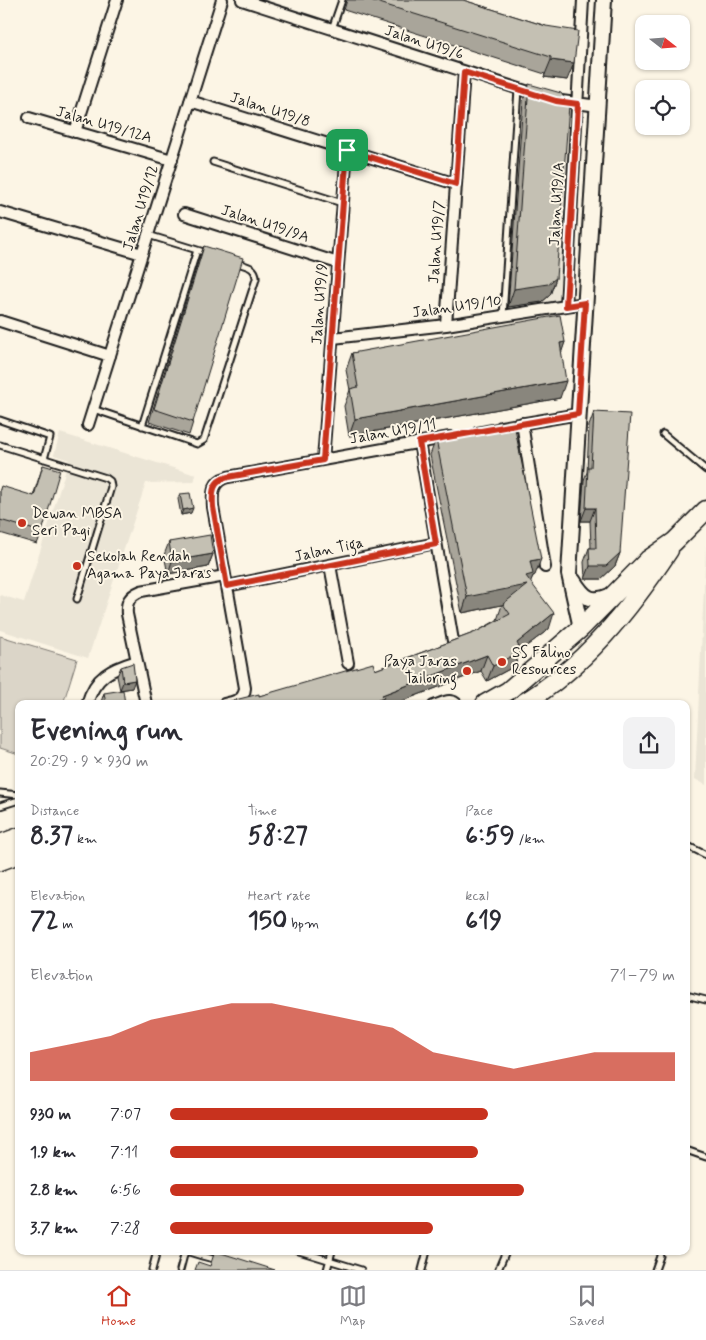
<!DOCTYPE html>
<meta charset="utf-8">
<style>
:root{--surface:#fff;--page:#f2f2f3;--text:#2b2b33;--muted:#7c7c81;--line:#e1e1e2;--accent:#c8321e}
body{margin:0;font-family:Mynerve,sans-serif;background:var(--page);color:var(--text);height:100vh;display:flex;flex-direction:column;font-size:19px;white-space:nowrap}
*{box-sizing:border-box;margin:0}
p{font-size:16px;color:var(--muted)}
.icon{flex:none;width:28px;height:28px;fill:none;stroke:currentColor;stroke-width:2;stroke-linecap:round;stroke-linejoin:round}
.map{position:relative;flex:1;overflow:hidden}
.side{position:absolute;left:15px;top:700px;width:675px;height:555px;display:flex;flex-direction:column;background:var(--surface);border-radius:10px;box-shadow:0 1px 4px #0004}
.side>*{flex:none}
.needle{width:32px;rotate:107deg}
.controls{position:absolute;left:635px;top:15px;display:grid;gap:10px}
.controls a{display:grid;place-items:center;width:55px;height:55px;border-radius:10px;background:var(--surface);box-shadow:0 1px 4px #0004;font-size:25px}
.pin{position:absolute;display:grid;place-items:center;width:42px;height:42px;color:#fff;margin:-21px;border-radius:10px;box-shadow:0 2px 8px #0006}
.round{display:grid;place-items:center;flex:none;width:52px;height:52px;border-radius:10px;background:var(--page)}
.summary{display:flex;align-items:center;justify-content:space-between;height:85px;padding:0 15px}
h1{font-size:28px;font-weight:800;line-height:38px}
.stats{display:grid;grid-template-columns:repeat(3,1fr);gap:8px;height:85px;padding:5px 15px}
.stats div{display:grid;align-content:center}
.stats b{font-size:25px;font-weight:800}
.stats small{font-size:14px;font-weight:400}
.stats p{font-size:14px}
.chart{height:140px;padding:10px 15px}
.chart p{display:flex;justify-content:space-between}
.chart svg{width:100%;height:90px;margin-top:5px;fill:var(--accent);opacity:.7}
ul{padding:0 15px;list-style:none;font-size:16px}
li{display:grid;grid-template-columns:80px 60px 1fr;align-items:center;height:38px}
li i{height:12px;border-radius:6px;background:var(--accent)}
.dock{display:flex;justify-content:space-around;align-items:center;height:70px;border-top:1px solid var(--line);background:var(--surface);font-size:14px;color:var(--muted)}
.dock a{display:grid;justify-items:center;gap:2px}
.dock .selected{color:var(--accent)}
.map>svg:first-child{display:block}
</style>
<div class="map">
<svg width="706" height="1270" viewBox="0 0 706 1270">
<rect width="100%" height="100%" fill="#fcf5e5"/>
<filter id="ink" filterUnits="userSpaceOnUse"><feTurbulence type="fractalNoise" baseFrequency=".02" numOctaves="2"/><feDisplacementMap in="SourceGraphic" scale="10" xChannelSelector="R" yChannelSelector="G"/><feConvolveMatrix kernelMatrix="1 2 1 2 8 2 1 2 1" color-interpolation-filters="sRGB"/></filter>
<g filter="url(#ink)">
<!-- built -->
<path fill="#ebe5d6" d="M520,94L574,112L561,302L506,311Z
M60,433L196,475L194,482L146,483L88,658L0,630V595L24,602L69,460L54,455Z
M706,545V785L695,779Z"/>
<!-- pitch -->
<path fill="#dbd5c8" stroke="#7c7872" d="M0,636L77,659L63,704H19V754L0,748Z"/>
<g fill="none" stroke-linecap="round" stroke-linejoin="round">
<defs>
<path id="service" d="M332,29L342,0
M213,162L342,203
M148,235L207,253
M503,316L518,89
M93,409L194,443L197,444L204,440L256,279C257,267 246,266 237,263
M0,420L50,437L44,459
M142,426L197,250
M663,434L706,470
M0,445L106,478L110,481L111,487L77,599
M432,704C443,700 452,694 460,704
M0,793L19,795
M0,806L19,800
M686,845L706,855
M686,995L706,1000
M686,1150L706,1157
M186,1251L202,1256
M203,1251L202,1256L217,1260
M299,1251L361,1270
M152,1270L157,1251
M180,1270L185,1251
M327,1270L332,1251
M422,1270L427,1251
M498,1270L506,1251
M655,1270L660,1256"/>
<path id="minor" d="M242,0L538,95
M554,100L598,106
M190,101L456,184
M29,118L172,160
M75,132L117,0
M0,212L142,254
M184,214L338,263
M566,306L583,0
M0,321L110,356
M446,325L464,72
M333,338L446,325L585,303
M522,423L545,567
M88,425L222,0
M501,427L579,414
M419,442L453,641
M323,460L347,150
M330,565L348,663
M227,586L436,543
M87,704C95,676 111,669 137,661
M146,704L127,614C126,602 129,596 141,591L225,576
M224,704C235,701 244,701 245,688L213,507C212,493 212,481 228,477L450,437"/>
<path id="tertiary" d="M573,580C585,599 591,604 612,595
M581,628L569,574L604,0"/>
<path id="trunk" d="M485,704L508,691L581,628L648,560L674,542L706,510
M522,704C583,668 630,609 669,550
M0,844L19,837
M0,861L19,854"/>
</defs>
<!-- service casing -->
<use href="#service" stroke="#1c1c1c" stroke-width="9"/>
<!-- minor casing -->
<use href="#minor" stroke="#1c1c1c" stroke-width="14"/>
<!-- tertiary casing -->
<use href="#tertiary" stroke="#1c1c1c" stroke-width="18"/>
<!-- trunk casing -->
<use href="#trunk" stroke="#1c1c1c" stroke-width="21"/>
<!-- service -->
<use href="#service" stroke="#fcf5e5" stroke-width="5"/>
<!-- minor -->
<use href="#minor" stroke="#fcf5e5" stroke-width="10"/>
<!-- tertiary -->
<use href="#tertiary" stroke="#fcf5e5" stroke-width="14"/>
<!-- trunk -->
<use href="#trunk" stroke="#fcf5e5" stroke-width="18"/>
</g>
<!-- wall -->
<path fill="#a9a59a" stroke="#1c1c1c" d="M347,0H463L546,26L567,80L544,77L545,74L344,10Z
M529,84L556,278L550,295L542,302L508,307L523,101Z
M204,246L193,422L189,435L149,422L199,259Z
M565,342L561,352L560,398L349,436L344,406L350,390L346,370L352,353Z
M594,412L620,553L615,566L601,579H585L584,562L589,548H591L590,521H581L584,480L587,472L589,426Z
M474,427L535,575L533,576L530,582L549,629L520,651L515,666L487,681L481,671L394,704H219L259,696L375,670L476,632L497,620L502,605L462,613L430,455L436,439L472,432Z
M43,465L42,532L37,544L0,533V489L33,496Z
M180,494L191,513L181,515L178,499Z
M169,542L213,554L208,567L168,574L164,555Z
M121,667L132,688L120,690L117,676Z
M104,693L125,704H101V702Z"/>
<!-- shaded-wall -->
<path fill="#89867d" stroke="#1c1c1c" d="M551,60L574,63L567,80L544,77Z
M556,278L550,295L542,302L508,307L514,289Z
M565,342L559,360L560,343Z
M566,381L560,398L349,436L355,419Z
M193,508L191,513L181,515L183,510Z
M586,508H595L590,521H581Z
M620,553L615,566L601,579H585L590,566Z
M213,554L208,567L168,574L172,561Z
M541,559L535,575L533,576L527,590L521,601L462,613L467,597L530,561Z
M554,613L549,629L520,651L515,666L487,681L493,666L517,643Z
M487,655L481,671L394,704H365L382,695Z
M135,680L132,688L120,690L123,682Z"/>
<!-- building -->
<path fill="#c4c0b3" stroke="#1c1c1c" d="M370,0H463L546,26L578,31L574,63L551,60V57Z
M529,84L561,93L569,105L556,278L548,284L514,289Z
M204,246L243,258L193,422L154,409Z
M560,315L565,342L560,343L566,381L355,419L350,389L358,387L352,353Z
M594,412L630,414L620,553L606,566H590L589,548H596L595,508H586L588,467H591Z
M513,419L541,559L530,561L533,574L526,576L554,613L517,643L521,651L493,666L487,655L382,695L384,698L365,704H219L259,694V696L373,663L375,670L476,632L510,614L503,604L527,585L467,597L436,439L475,431L474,427Z
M43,465L60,470L42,532L0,520V489L1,486L34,496Z
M190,493L193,508L183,510L180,494Z
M210,535L213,554L172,561L169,542Z
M133,663L135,680L123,682L121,667Z
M123,690L125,704H106L104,693Z
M215,1251L275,1270H195L198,1262L210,1266Z"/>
</g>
<g fill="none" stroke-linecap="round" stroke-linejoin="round" filter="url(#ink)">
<defs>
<path id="route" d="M464,72L556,101L578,104L566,306L585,303L578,414L419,442L436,544L227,586L213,507C212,492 212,481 228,477L323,460L347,150L456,184Z"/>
</defs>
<!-- route casing -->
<use href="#route" stroke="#fff" stroke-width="10"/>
<!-- route -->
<use href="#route" stroke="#c8321e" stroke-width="6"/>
</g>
<!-- markers -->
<g fill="#c8321e" stroke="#fcf5e5" stroke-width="2">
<circle cx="22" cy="523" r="5"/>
<circle cx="77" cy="566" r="5"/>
<circle cx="502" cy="662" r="5"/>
<circle cx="467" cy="671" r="5"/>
</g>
<g text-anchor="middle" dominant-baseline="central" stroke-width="4" stroke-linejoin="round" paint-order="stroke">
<!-- street labels -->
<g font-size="15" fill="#1c1c1c" stroke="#fcf5e5">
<text transform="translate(424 43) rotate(18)">Jalan U19/6</text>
<text transform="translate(270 110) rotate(18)">Jalan U19/8</text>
<text transform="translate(104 125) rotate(16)">Jalan U19/12A</text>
<text transform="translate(557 204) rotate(-87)">Jalan U19/A</text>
<text transform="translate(141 208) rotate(-73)">Jalan U19/12</text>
<text transform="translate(265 224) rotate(18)">Jalan U19/9A</text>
<text transform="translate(437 242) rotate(-86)">Jalan U19/7</text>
<text transform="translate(320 304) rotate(-86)">Jalan U19/9</text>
<text transform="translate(457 307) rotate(-8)">Jalan U19/10</text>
<text transform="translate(393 432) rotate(-10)">Jalan U19/11</text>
<text transform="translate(329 550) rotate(-12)">Jalan Tiga</text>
</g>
<!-- poi labels -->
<g font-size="15" fill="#1c1c1c" stroke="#fcf5e5" text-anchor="start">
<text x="32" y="514">Dewan MBSA<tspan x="32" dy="17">Seri Pagi</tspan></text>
<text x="87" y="557">Sekolah Rendah<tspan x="87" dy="17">Agama Paya Jaras</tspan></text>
<text x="512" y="653">SS Falino<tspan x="512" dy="17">Resources</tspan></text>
<text x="457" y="662" text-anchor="end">Paya Jaras<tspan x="457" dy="17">Tailoring</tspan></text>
</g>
</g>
</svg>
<div class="controls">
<a><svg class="needle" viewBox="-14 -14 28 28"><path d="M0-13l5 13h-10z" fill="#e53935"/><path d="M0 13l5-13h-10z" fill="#7c7c81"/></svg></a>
<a><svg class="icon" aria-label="locate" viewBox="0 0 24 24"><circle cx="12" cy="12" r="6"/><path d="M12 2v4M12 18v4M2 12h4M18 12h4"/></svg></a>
</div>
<div class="pin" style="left:347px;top:150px;background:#1e9e55"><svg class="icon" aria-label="arrive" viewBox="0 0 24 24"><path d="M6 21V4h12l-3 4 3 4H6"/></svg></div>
<section class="side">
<div class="summary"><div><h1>Evening run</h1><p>20:29 · 9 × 930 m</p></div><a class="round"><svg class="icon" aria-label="share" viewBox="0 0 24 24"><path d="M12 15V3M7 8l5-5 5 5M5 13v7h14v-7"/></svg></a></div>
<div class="stats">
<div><p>Distance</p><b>8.37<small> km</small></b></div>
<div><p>Time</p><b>58:27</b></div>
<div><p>Pace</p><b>6:59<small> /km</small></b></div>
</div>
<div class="stats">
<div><p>Elevation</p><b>72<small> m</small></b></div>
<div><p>Heart rate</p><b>150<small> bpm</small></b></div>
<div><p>kcal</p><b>619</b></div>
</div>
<div class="chart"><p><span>Elevation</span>71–79 m</p>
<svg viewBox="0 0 160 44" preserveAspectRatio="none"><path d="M0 44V30L10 26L20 22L30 14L40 10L50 6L60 6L70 10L80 14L90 18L100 30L110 34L120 38L130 34L140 30L150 30L160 30V44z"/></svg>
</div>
<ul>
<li><b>930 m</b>7:07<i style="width:63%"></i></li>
<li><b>1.9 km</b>7:11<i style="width:61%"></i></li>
<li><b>2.8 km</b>6:56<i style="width:70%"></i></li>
<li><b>3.7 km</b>7:28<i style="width:52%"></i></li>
</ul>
</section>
</div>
<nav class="dock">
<a class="selected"><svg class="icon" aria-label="home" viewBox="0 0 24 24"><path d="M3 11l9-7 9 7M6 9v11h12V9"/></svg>Home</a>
<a><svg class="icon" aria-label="map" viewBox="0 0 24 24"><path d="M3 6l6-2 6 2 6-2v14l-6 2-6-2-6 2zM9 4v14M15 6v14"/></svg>Map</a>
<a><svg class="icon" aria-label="saved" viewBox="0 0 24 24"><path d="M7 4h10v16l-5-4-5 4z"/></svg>Saved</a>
</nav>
